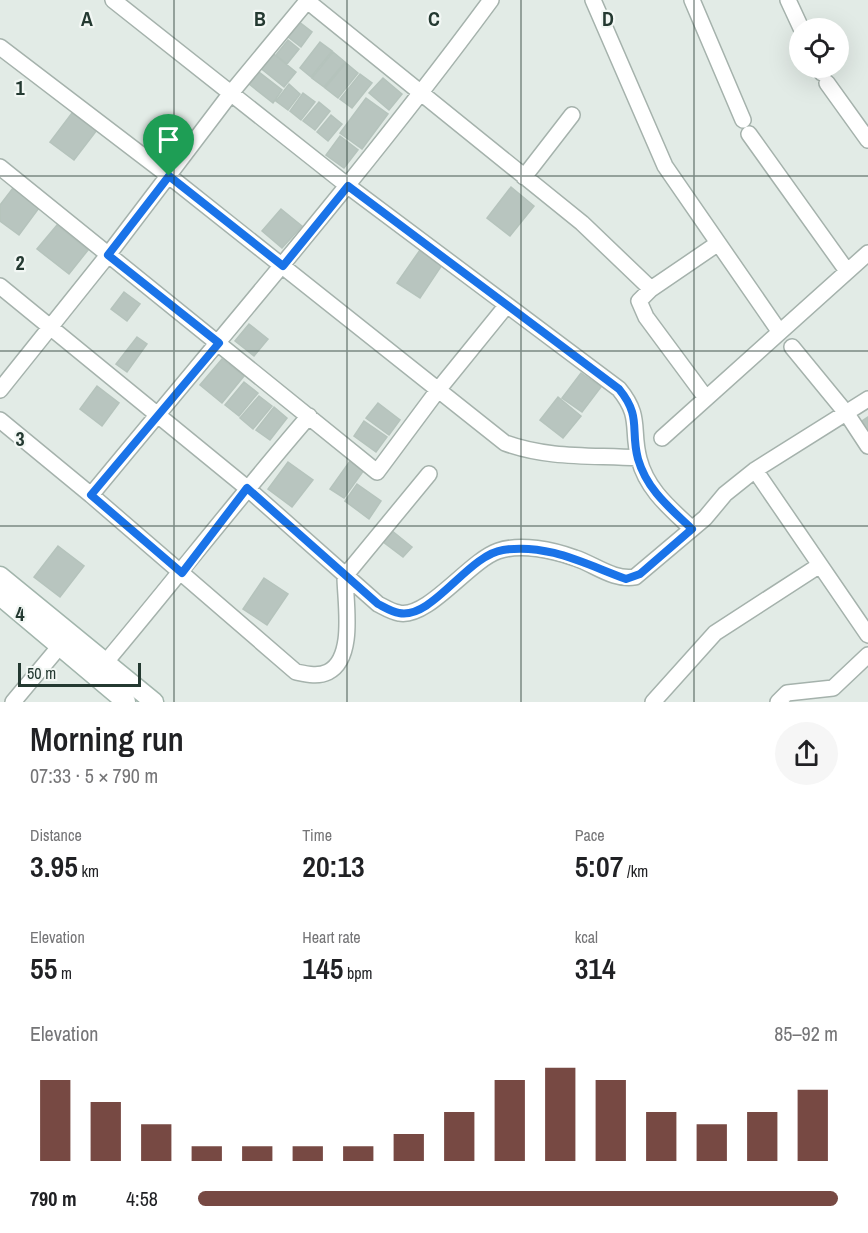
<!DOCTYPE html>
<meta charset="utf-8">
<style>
:root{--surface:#fff;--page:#f6f6f6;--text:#202124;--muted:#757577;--accent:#774943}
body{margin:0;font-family:"Archivo Narrow",sans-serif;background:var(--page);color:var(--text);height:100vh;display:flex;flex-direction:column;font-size:22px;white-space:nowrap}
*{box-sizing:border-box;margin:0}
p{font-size:20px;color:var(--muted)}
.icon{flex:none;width:33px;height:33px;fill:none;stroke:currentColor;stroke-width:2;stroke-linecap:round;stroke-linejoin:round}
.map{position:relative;height:702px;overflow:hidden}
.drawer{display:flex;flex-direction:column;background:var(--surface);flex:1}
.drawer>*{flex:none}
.buttons{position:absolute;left:789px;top:18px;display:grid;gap:12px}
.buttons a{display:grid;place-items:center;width:60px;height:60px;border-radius:50%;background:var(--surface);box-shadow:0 6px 24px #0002;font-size:30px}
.scale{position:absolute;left:18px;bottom:15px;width:123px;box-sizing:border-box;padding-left:6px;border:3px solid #243931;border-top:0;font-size:16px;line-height:21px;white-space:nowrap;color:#243931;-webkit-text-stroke:4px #f2f7f4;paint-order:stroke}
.pin{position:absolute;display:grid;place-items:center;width:51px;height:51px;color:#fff;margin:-62px -26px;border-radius:50% 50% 50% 0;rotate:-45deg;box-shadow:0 0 6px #0007}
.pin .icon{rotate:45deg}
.round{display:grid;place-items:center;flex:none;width:63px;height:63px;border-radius:32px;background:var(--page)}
.overview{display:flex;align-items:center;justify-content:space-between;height:102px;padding:0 30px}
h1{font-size:33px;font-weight:600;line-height:45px}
.stats{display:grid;grid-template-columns:repeat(3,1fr);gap:9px;height:102px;padding:6px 30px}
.stats div{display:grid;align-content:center}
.stats b{font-size:30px;font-weight:600}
.stats small{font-size:16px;font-weight:400}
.stats p{font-size:16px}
.chart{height:168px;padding:12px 30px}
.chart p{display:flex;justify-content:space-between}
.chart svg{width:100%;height:108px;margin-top:6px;stroke:var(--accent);stroke-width:6}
ul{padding:0 30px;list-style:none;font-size:20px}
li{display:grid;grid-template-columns:96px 72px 1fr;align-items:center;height:45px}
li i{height:15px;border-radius:8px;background:var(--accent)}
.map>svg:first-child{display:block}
</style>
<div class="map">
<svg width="868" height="702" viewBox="0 0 868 702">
<rect width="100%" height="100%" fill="#e2ebe6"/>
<!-- building -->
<path fill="#b8c5bf" stroke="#b5c3bc" stroke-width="1.5" d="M298,21L312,32L301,47L287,36Z
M288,40L299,49L287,64L276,55Z
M320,42L332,51L311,77L300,68Z
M271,52L296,72L284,87L259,67Z
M333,52L345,62L324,87L312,78Z
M346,63L358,73L338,98L325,88Z
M259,72L282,90L273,103L249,84Z
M360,74L372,83L352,108L340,99Z
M383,78L402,94L389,110L369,93Z
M289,84L300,94L288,110L276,101Z
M303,93L315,102L301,120L290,111Z
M366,98L388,114L362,149L340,133Z
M319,102L330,111L315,130L303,121Z
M72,113L97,130L74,160L50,142Z
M331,115L342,124L328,141L317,132Z
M340,136L358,150L344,168L326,155Z
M511,187L534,206L510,236L487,218Z
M13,188L39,208L19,235L0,221V205Z
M281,209L302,226L282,248L262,231Z
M57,225L88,250L69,274L37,249Z
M420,250L442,265L420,298L397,283Z
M124,292L140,304L127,321L111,309Z
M249,324L268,339L254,356L235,341Z
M137,337L147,344L127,372L116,364Z
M222,359L244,376L222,403L200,385Z
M581,373L601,387L582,412L562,398Z
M244,382L258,393L239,416L225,405Z
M97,386L119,403L102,426L80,409Z
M259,396L272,406L253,429L240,418Z
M558,397L581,416L563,438L540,420Z
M378,403L400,420L389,435L366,418Z
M274,407L287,418L270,440L256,430Z
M868,417V435L859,423Z
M364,421L387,437L376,452L354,436Z
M350,461L364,470L344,498L330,489Z
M288,462L313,480L292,507L268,489Z
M357,484L381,501L369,519L345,501Z
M391,530L412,547L403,557L382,541Z
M58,546L84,566L60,597L34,577Z
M264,578L288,594L267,625L243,609Z"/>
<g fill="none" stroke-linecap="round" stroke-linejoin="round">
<defs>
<path id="minor" d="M113,0L348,186L619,389C642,417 631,429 639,459C647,490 670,508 692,529
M306,0L582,223L651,289
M593,0L665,166L779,331
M692,0L743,120
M788,0L801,28
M0,47L169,176L505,443C549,459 593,455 638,458
M819,68L822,73
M827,83L868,140
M749,134L847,271
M0,167L377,472L438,390L507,305
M524,177L572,115
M0,286L247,488L378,604C384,607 392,612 399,613C428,619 469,561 498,551C521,543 553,550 575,558C594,564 614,581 635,577L705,518L725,494L755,470L868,399
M792,347L847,414L868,446
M0,390L108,255L231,93L308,0
M706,398L646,317L639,301L651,289L717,244
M0,420L91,495L296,672C306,674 318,677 328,672C356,658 345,601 345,576L429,474
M662,438L868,253
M755,470L868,635
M91,495C226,331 365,171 491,0
M105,663C174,581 239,497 309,416
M13,702L59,647
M653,702L715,633L820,565
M778,702L787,693L833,688L868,655"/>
<path id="secondary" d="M0,576L154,702
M0,596L126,702"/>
</defs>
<!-- minor casing -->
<use href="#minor" stroke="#a5b2ac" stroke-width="18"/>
<!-- secondary casing -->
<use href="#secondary" stroke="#a2b5ac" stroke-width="21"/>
<!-- minor -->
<use href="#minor" stroke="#fff" stroke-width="15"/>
<!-- secondary -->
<use href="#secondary" stroke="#fff" stroke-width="18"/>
</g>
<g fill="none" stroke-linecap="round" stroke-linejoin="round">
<defs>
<path id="route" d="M169,176L283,266L348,186L619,389C642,417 630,429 638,459C647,490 670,508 692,529L640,574L626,579C585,564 547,543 503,550C468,555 432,620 399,613C392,612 384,607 378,604L247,488L182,573L91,495L219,343L108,255Z"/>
</defs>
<!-- route casing -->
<use href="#route" stroke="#fff" stroke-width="12"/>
<!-- route -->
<use href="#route" stroke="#1a73e8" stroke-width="8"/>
</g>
<!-- grid -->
<path fill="none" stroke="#243931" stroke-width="1.5" stroke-opacity="0.55" d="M174,0V702M347,0V702M521,0V702M694,0V702M0,176H868M0,351H868M0,526H868"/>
<g font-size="20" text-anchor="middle" font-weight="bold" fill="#243931" stroke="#f2f7f4" stroke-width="4.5" stroke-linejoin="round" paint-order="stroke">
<text x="87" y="26">A</text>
<text x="260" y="26">B</text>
<text x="434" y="26">C</text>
<text x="608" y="26">D</text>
<text x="20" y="95">1</text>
<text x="20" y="270">2</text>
<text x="20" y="446">3</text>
<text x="20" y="621">4</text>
</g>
</svg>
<div class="buttons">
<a><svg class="icon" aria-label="locate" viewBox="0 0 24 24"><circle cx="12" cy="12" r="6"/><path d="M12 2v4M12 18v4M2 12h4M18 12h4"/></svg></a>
</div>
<div class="scale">50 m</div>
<div class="pin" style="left:169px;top:176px;background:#1e9e55"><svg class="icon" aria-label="arrive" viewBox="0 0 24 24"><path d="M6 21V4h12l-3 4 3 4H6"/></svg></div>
</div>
<section class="drawer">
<div class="overview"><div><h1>Morning run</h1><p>07:33 · 5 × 790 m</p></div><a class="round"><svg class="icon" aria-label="share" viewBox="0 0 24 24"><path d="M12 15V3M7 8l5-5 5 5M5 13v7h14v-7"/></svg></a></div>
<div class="stats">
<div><p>Distance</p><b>3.95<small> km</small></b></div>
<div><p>Time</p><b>20:13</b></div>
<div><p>Pace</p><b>5:07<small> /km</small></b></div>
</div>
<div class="stats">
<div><p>Elevation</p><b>55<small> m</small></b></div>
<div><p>Heart rate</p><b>145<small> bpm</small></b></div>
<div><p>kcal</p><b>314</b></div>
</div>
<div class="chart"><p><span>Elevation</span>85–92 m</p>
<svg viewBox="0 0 160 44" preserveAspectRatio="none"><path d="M5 44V11M15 44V20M25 44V29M35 44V38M45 44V38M55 44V38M65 44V38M75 44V33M85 44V24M95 44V11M105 44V6M115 44V11M125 44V24M135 44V29M145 44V24M155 44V15"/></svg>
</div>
<ul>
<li><b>790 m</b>4:58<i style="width:100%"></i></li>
</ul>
</section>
